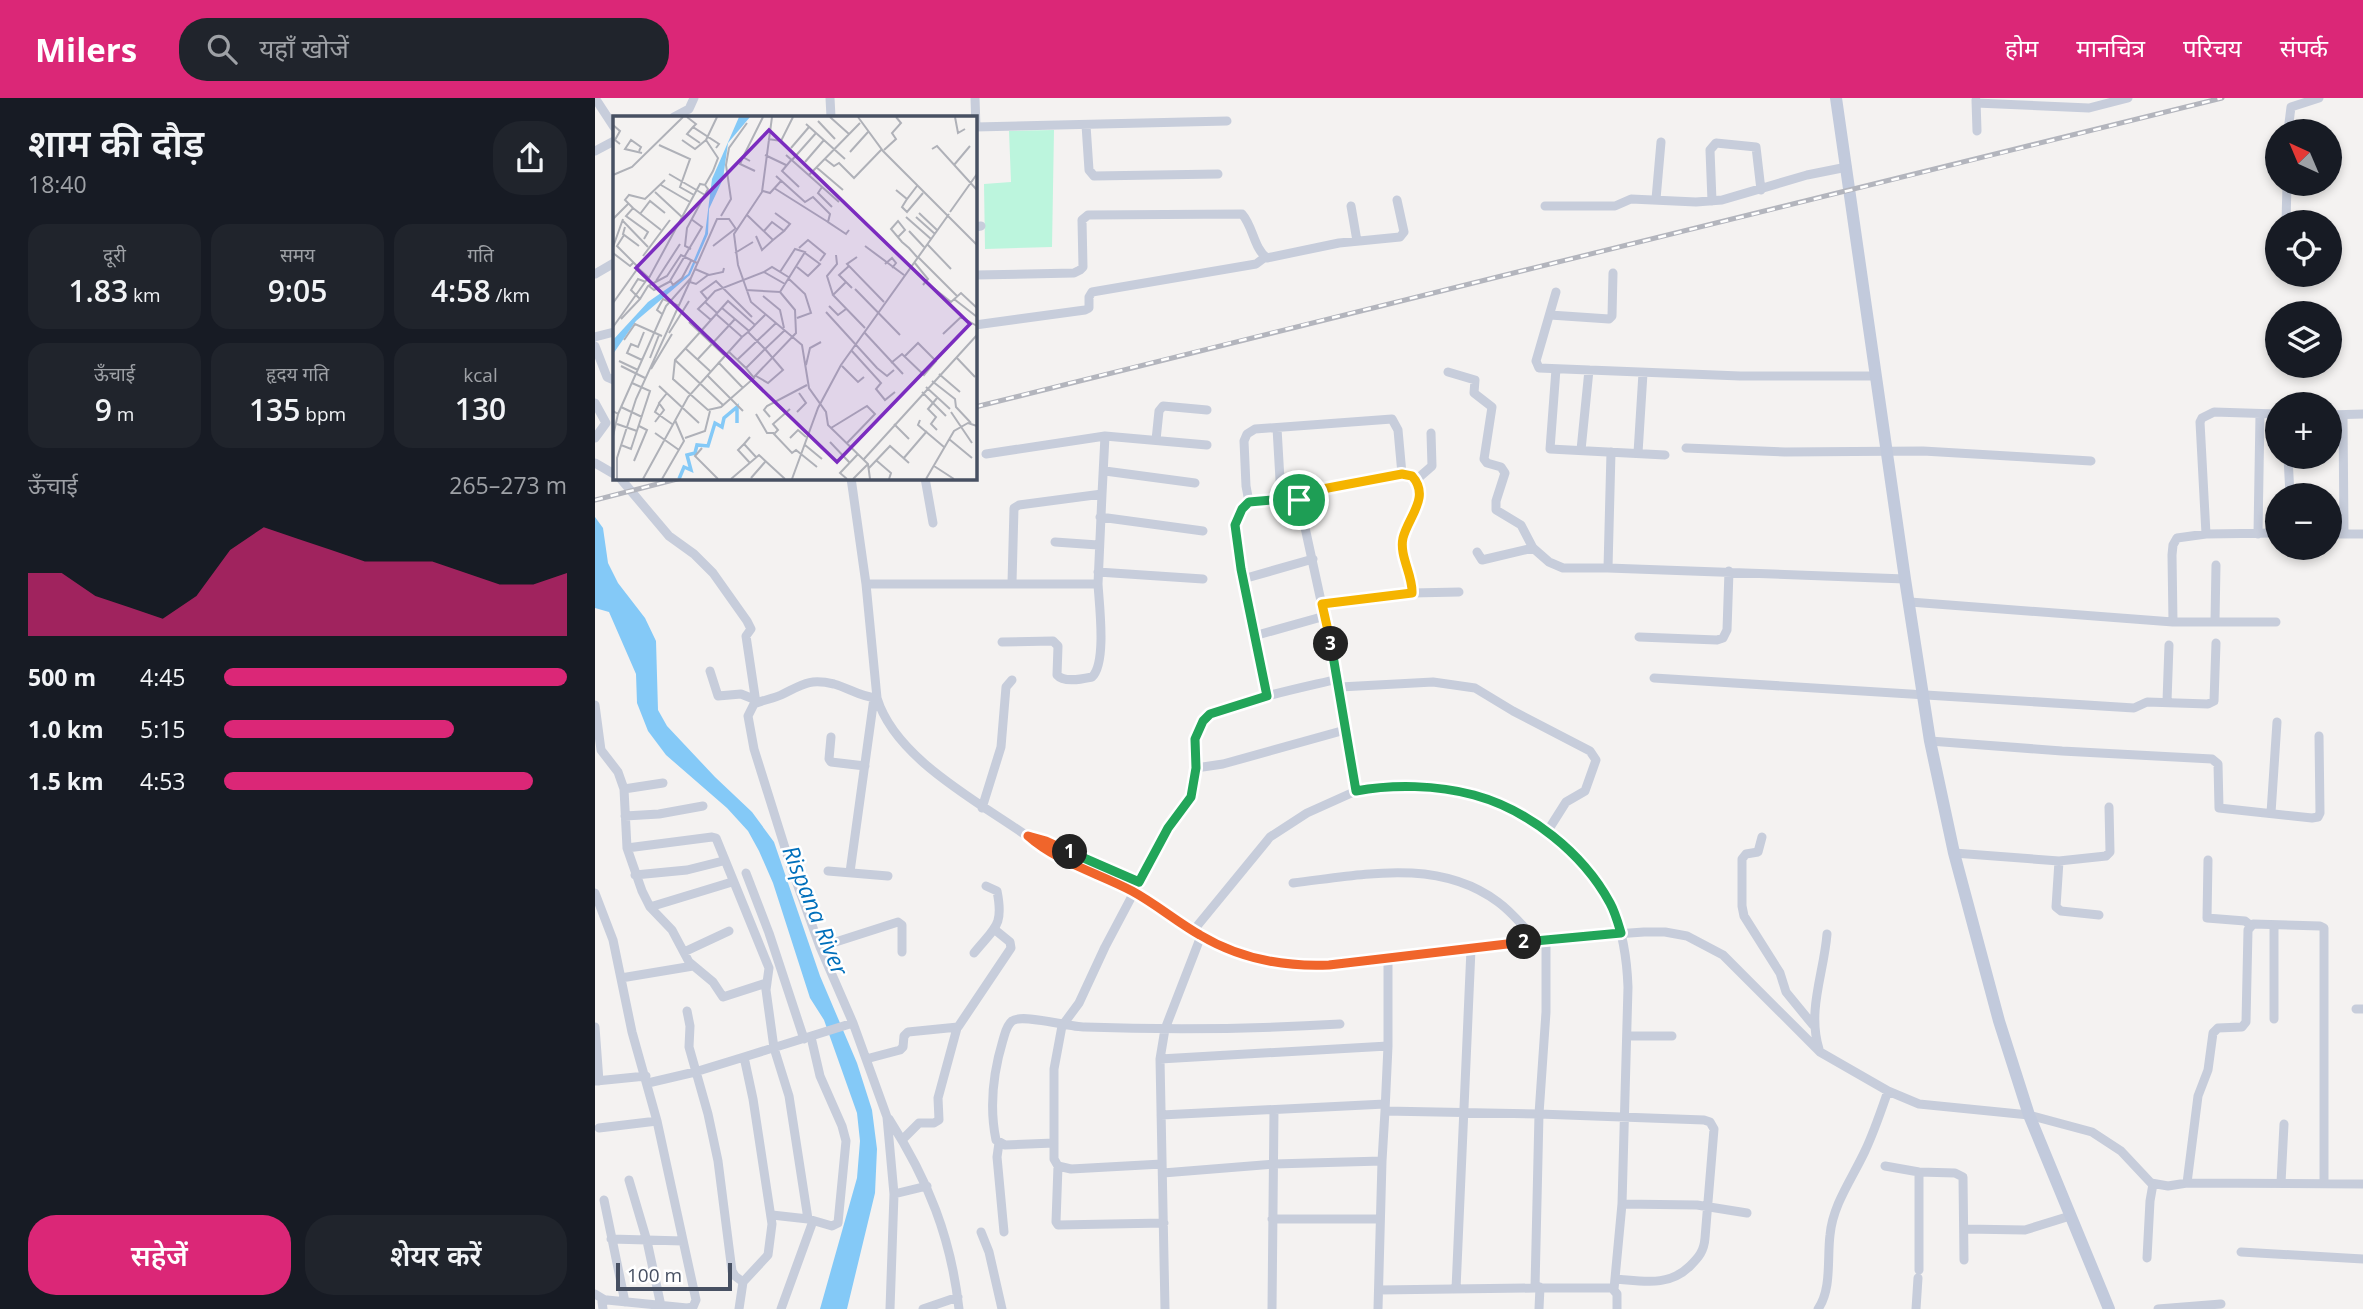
<!DOCTYPE html>
<html lang="hi">
<meta charset="utf-8">
<style>
:root{--surface:#171b24;--page:#20242c;--text:#f1f3f6;--muted:#9ea1a6;--accent:#db2777}
body{margin:0;font-family:"Open Sans","Noto Sans Devanagari",sans-serif;background:var(--page);color:var(--text);height:100vh;display:flex;flex-direction:column;font-size:26px;white-space:nowrap}
*{box-sizing:border-box;margin:0}
p{font-size:23px;color:var(--muted)}
.icon{flex:none;width:38px;height:38px;fill:none;stroke:currentColor;stroke-width:2;stroke-linecap:round;stroke-linejoin:round}
.map{position:relative;flex:1;overflow:hidden}
.side{display:flex;flex-direction:column;background:var(--surface);width:595px}
.side>*{flex:none}
.needle{width:46px;rotate:316deg}
.tools{position:absolute;left:1670px;top:21px;display:grid;gap:14px}
.tools a{display:grid;place-items:center;width:77px;height:77px;border-radius:50%;background:var(--surface);box-shadow:0 4px 10px #0003;font-size:35px}
.scale{position:absolute;left:21px;bottom:18px;width:116px;box-sizing:border-box;padding-left:7px;border:4px solid #475062;border-top:0;font-size:19px;line-height:24px;white-space:nowrap;color:#475062;-webkit-text-stroke:5px #fff;paint-order:stroke}
.pin{position:absolute;display:grid;place-items:center;width:60px;height:60px;color:#fff;margin:-30px;border:4px solid #fff;border-radius:50%;box-shadow:0 2px 7px #0007}
.km{position:absolute;width:35px;height:35px;margin:-18px;border-radius:50%;background:#222;color:#fff;font-size:19px;line-height:35px;text-align:center}
.round{display:grid;place-items:center;flex:none;width:74px;height:74px;border-radius:28px;background:var(--page)}
.overview{display:flex;align-items:center;justify-content:space-between;height:119px;padding:0 28px}
h1{font-size:38px;font-weight:600;line-height:52px}
.metrics{display:grid;grid-template-columns:repeat(3,1fr);gap:10px;height:119px;padding:7px 28px}
.metrics div{display:grid;align-content:center;border-radius:18px;background:var(--page);text-align:center}
.metrics b{font-size:30px;font-weight:600}
.metrics small{font-size:19px;font-weight:400}
.metrics p{font-size:19px}
.chart{height:196px;padding:14px 28px}
.chart p{display:flex;justify-content:space-between}
.chart svg{width:100%;height:126px;margin-top:7px;fill:var(--accent);opacity:.7}
.button{display:flex;gap:14px;margin-top:auto;padding:14px 28px}
.button a{flex:1;height:80px;border-radius:28px;background:var(--accent);color:#fff;font-size:28px;font-weight:600;line-height:80px;text-align:center}
.button a+a{background:var(--page);color:var(--text)}
ul{padding:0 28px;list-style:none;font-size:23px}
li{display:grid;grid-template-columns:112px 84px 1fr;align-items:center;height:52px}
li i{height:18px;border-radius:9px;background:var(--accent)}
header{display:flex;align-items:center;gap:42px;box-sizing:border-box;height:98px;padding:0 35px;background:var(--accent);color:#fff}
header strong{font-size:33px}
nav{display:flex;gap:38px;margin-inline-start:auto;font-size:24px}
.search{width:490px;height:63px;background:var(--page);display:flex;align-items:center;gap:18px;box-sizing:border-box;padding:0 24px;border-radius:28px;color:var(--muted);font-size:26px}
main{display:flex;flex:1;min-height:0}
.map>svg:first-child{display:block}
</style>
<header>
<strong>Milers</strong>
<div class="search"><svg class="icon" aria-label="search" viewBox="0 0 24 24"><circle cx="10" cy="10" r="6"/><path d="M15 15l6 6"/></svg>यहाँ खोजें</div>
<nav><a>होम</a><a>मानचित्र</a><a>परिचय</a><a>संपर्क</a></nav>
</header>
<main>
<section class="side">
<div class="overview"><div><h1>शाम की दौड़</h1><p>18:40</p></div><a class="round"><svg class="icon" aria-label="share" viewBox="0 0 24 24"><path d="M12 15V3M7 8l5-5 5 5M5 13v7h14v-7"/></svg></a></div>
<div class="metrics">
<div><p>दूरी</p><b>1.83<small> km</small></b></div>
<div><p>समय</p><b>9:05</b></div>
<div><p>गति</p><b>4:58<small> /km</small></b></div>
</div>
<div class="metrics">
<div><p>ऊँचाई</p><b>9<small> m</small></b></div>
<div><p>हृदय गति</p><b>135<small> bpm</small></b></div>
<div><p>kcal</p><b>130</b></div>
</div>
<div class="chart"><p><span>ऊँचाई</span>265–273 m</p>
<svg viewBox="0 0 160 44" preserveAspectRatio="none"><path d="M0 44V22L10 22L20 30L30 34L40 38L50 30L60 14L70 6L80 10L90 14L100 18L110 18L120 18L130 22L140 26L150 26L160 22V44z"/></svg>
</div>
<ul>
<li><b>500 m</b>4:45<i style="width:100%"></i></li>
<li><b>1.0 km</b>5:15<i style="width:67%"></i></li>
<li><b>1.5 km</b>4:53<i style="width:90%"></i></li>
</ul>
<div class="button"><a>सहेजें</a><a>शेयर करें</a></div>
</section>
<div class="map">
<svg width="1768" height="1211" viewBox="0 0 1768 1211">
<rect width="100%" height="100%" fill="#f4f2f1"/>
<!-- green -->
<path fill="#bcf5dd" d="M459,32L457,149L390,151L389,86L416,84L414,33Z"/>
<!-- water -->
<path fill="#84c9f7" d="M0,419L8,430L13,465L23,485L50,520L61,543L63,612L72,628L120,679L157,714L179,744L225,878L262,965L277,1012L282,1051L280,1095L252,1211H225L262,1080L265,1043L262,1015L229,922L215,900L178,785L164,753L153,733L132,710L71,657L53,633L42,605L41,576L14,514L0,510Z"/>
<g fill="none" stroke-linecap="round" stroke-linejoin="round">
<!-- minor -->
<path stroke="#c7cddb" stroke-width="9" d="M0,0L19,29
M235,0L236,19
M380,0L381,29
M1381,2L1382,33
M1381,5L1494,10L1533,0
M79,19L94,11L99,0
M491,27L494,72L499,78L623,76
M380,29L632,23
M1693,33L1696,9L1724,0
M0,53L19,43
M1061,101L1066,44
M1117,103L1115,52L1121,45L1161,49L1166,92
M756,108L762,143
M950,108H1020L1036,101L1101,104L1127,102L1212,77L1252,69
M1691,124L1692,86
M380,129L386,128
M0,176L19,165
M380,177L479,175L485,172L488,169L487,122L493,117L647,116C658,128 659,151 672,160L744,145L805,139L809,134L802,102
M961,194L941,263L944,270L1145,278H1280
M955,217L1014,221L1017,218L1018,175
M380,227L490,212L494,210V199L497,194L661,166L669,160
M0,239L19,234
M0,248L12,279L19,282
M961,271L955,351L1070,357
M853,274L880,282L879,295L897,309L889,361L892,365L906,369L910,375L901,403V412L926,427L938,450L954,464L968,470H1013
M0,305L11,325L0,340
M1734,317L1768,316
M1748,317L1749,436
M682,330L686,399
M510,338L612,347
M561,342L564,313L568,308L612,312
M1091,350L1190,354L1328,353L1496,363
M986,352L994,272
M1016,354L1013,470L1310,481
M1043,355L1048,275
M391,356L510,338L507,396
M1693,359L1695,397
M0,365L19,376
M510,373L600,385
M25,380L74,438L99,456L118,475L152,523L156,531L151,538L161,605
M256,380L271,486L282,600C300,660 382,703 432,738C437,742 442,748 448,751C474,769 511,778 539,794C579,816 611,845 655,859C681,867 707,868 734,867L951,841L1049,834H1070L1092,838L1128,857L1225,954L1293,993L1324,1006L1434,1017L1497,1034L1526,1053L1556,1085L1573,1088L1592,1085L1768,1086
M330,380L338,425
M821,382L837,368L836,335
M704,402L717,393L807,376L817,378C836,399 813,419 808,440C804,458 818,477 817,495L727,506
M654,404L651,388L649,343L652,336L660,331L797,321L803,332L807,376
M505,419L608,433
M1611,436L1605,324L1607,320L1619,314L1682,316
M1663,436L1665,316
M1734,436H1768
M460,444L503,447
M882,454L887,462L938,450
M503,474L608,481
M648,481L718,461
M417,485L419,410L424,407L507,396L503,486
M271,486H503C504,505 512,565 497,579C487,581 469,585 462,577L463,548L458,543L407,544
M817,495L864,494
M1315,504L1578,524H1681
M1620,523L1621,467
M1578,524L1577,457L1578,447L1582,440L1611,436L1682,435
M659,538L730,518
M1044,539L1122,542L1128,540L1132,532L1134,473
M115,573L123,598L146,596L161,602
M1059,580L1539,610L1552,604L1613,606L1619,603L1621,545
M743,581C720,587 620,607 608,622C598,636 600,654 601,670L628,666L750,632
M745,589L838,584L880,590L918,613L995,653L1001,662L990,693L971,704L952,734
M282,600C265,599 254,590 239,586C213,580 207,587 186,597C177,601 168,602 159,606L153,618L159,651L196,769L225,849L258,925L292,1019L299,1096L295,1211
M1572,603L1574,547
M0,607L6,652L23,674L29,691L32,750L47,793L55,809L77,832L94,864L118,884L128,899L171,885
M236,639L234,661L236,664L270,668
M1335,643L1467,653L1617,661L1623,666L1624,710L1717,720L1723,719L1725,715L1724,638
M29,691L68,685
M761,693C847,677 927,702 986,766C998,779 1011,794 1018,810C1028,835 1032,862 1033,889L1027,1106L1019,1191
M387,710L406,649L411,589L417,582
M1676,715L1682,624
M30,718L64,716L108,708
M435,739L451,743L544,784
M1167,739L1163,754L1151,756L1147,761V808L1149,818L1185,875L1191,894L1218,927
M32,750L117,739L121,740L174,870L171,892L179,950L194,998L213,1121
M1359,755L1464,763L1511,758L1515,754L1514,709
M1613,762L1612,820L1650,823L1655,827
M1464,763L1461,809L1466,813L1504,817
M233,773L293,778
M255,774L279,600
M151,775L174,835L209,941
M40,777L92,772L128,763
M698,785C766,777 843,759 903,804C918,815 929,829 941,843
M0,795L18,842L37,934L62,1023L101,1202L98,1209L92,1210L12,1202L7,1204L8,1211
M55,809L137,784
M598,833L675,739L712,715L761,693L750,632L743,581L704,402L701,400L686,399L654,404L647,411L641,427L646,471L672,598
M951,841V914L944,1016L1109,1022L1115,1024L1119,1031L1110,1140C1109,1153 1104,1159 1095,1168C1074,1189 1048,1183 1021,1181
M225,849L303,824L307,827V854
M89,854L134,833
M379,855C400,829 409,828 402,793L391,788
M26,880L98,868
M1761,911H1768
M92,913L95,928L94,949L113,1016L123,1063L137,1173L140,1178L148,1184
M1679,921V828
M0,929L4,983
M1032,938H1077
M793,948L790,1013L944,1016L940,1190H1017L1022,1196V1211
M1224,951C1212,912 1229,875 1232,836
M271,961L305,952L308,949L309,938L313,934L363,929L416,850L415,844L399,831
M565,961L570,931L606,838
M1,983L51,978
M53,985L100,974L149,959
M566,1017L790,1006
M294,1021C333,1082 356,1139 364,1211
M4,1030L62,1023
M307,1042L324,1025H339L344,1022L343,1000L362,930
M404,1045L402,1059L409,1134
M459,1045L410,1047L401,1042C394,1008 398,975 408,942C410,936 411,928 417,923C427,915 473,929 490,929C575,932 661,931 745,926
M567,1066L476,1071L463,1068L459,1061V971L467,928L484,905L510,849L573,730L594,704L598,693L601,670
M463,1068L461,1124L463,1127L569,1125
M1290,1068L1324,1074L1360,1075L1368,1079L1369,1162
M1324,1074V1172
M568,1075L679,1066L787,1063L790,1013
M34,1082L52,1143L66,1208
M1592,1085L1603,998L1613,972L1618,935L1623,930L1647,929L1651,924L1653,832L1658,826L1725,828L1729,830V1085
M1686,1085L1689,1026
M299,1096L332,1088
M9,1102L30,1204
M1027,1106L1102,1107L1152,1115
M177,1117L213,1121L237,1128L243,1125L251,1043L247,1028L225,978L216,939
M677,1121H785
M1370,1131L1430,1132L1475,1118
M386,1134L394,1154L407,1211
M16,1141L88,1143
M1646,1154L1768,1161
M1552,1160L1555,1103L1558,1086
M861,1191L876,851
M784,1192L940,1190
M0,1196L10,1202
M144,1211L148,1184L173,1157L177,1126L158,1001L149,959L258,925
M186,1211L218,1123
M328,1211L363,1199
M570,1211L565,961L793,948V861
M677,1211L679,1012
M783,1211L787,1063
M944,1211L945,1189
M1223,1211C1237,1191 1232,1160 1235,1137C1238,1106 1257,1081 1270,1053C1279,1034 1286,1013 1293,993
M1321,1211L1323,1180
M1563,1211L1626,1206"/>
<!-- secondary -->
<path stroke="#c2cadc" stroke-width="12" d="M1241,0L1310,481L1335,643L1359,755L1404,923L1434,1017L1514,1211"/>
<defs>
<path id="rail" d="M380,309C795,204 1212,104 1627,0
M0,402L86,380"/>
</defs>
<!-- rail casing -->
<use href="#rail" stroke="#b3b5bd" stroke-width="5"/>
<!-- rail -->
<use href="#rail" stroke="#fff" stroke-width="2.5" stroke-dasharray="8" stroke-linecap="butt"/>
</g>
<g fill="none" stroke-linecap="round" stroke-linejoin="round">
<defs>
<path id="split-1" d="M475,754L544,784L573,730L596,699L601,670L600,641L608,623L615,616L672,598L646,471L640,427L647,411L654,404L701,400L704,402"/>
<path id="split-2" d="M475,754L451,743L433,738C462,764 503,775 537,793C561,806 582,824 605,837C645,861 688,869 734,867L929,844"/>
<path id="split-3" d="M736,546L761,693C798,686 842,687 879,697C934,712 988,755 1015,805C1020,814 1023,825 1026,835L929,844"/>
<path id="split-4" d="M704,402L717,393L807,376L817,378C836,399 813,419 808,440C804,458 818,477 817,495L727,506L736,546"/>
</defs>
<!-- split-1 casing -->
<use href="#split-1" stroke="#fff" stroke-width="14"/>
<!-- split-2 casing -->
<use href="#split-2" stroke="#fff" stroke-width="14"/>
<!-- split-3 casing -->
<use href="#split-3" stroke="#fff" stroke-width="14"/>
<!-- split-4 casing -->
<use href="#split-4" stroke="#fff" stroke-width="14"/>
<!-- split-1 -->
<use href="#split-1" stroke="#22a559" stroke-width="9"/>
<!-- split-2 -->
<use href="#split-2" stroke="#f0652b" stroke-width="9"/>
<!-- split-3 -->
<use href="#split-3" stroke="#22a559" stroke-width="9"/>
<!-- split-4 -->
<use href="#split-4" stroke="#f5b400" stroke-width="9"/>
</g>
<g text-anchor="middle" dominant-baseline="central" stroke-width="5" stroke-linejoin="round" paint-order="stroke">
<!-- water labels -->
<g font-size="23" font-style="italic" fill="#006fbb" stroke="#fff">
<text transform="translate(221 812) rotate(68)">Rispana River</text>
</g>
</g>
<!-- overview -->
<g transform="translate(18 18)">
<rect width="364" height="364" fill="#f4f2f1"/>
<path d="M126,1H137L115,27L110,63L96,93L95,118L77,159L23,205L0,238V224L35,186L75,158L92,118L99,63Z" fill="#84c9f7"/>
<path fill="none" stroke="#84c9f7" stroke-width="3.5" d="M66,363L71,351L78,354L74,339L82,337L84,329L95,330L102,307L109,311L111,302L124,291V307"/>
<path fill="none" stroke="#afb1b8" stroke-width="2" d="M74,1L83,8L80,11L106,28L103,32M159,1L149,76L121,118L125,149L138,186L189,229L196,272L213,296L215,309L255,348L257,363M217,1L236,18M245,1L270,35L364,129M342,1L345,17L352,13M205,5L222,23M193,8L232,43M0,9L7,15L2,24L7,28M80,11L74,18L87,27M155,23L168,25L180,1M69,24L82,33L93,24M46,29L77,43L67,71L81,79M178,32L196,11M319,33L324,30L364,74M271,34L283,23L279,17L288,7L283,1M26,35L28,31L18,24L12,33L29,37M237,36L255,16M152,39L173,49M173,39L226,86M130,41L127,48L142,55M179,43L169,55L186,71M212,43L221,50L226,47L241,62L269,33M179,44L203,17M137,45L130,41L150,1M192,46L211,24M341,49L357,30M203,51L230,74M56,58L92,79M0,59L19,51L70,1M196,59L247,7M163,60L192,86L200,81L217,98L215,106L233,118L236,114M48,69L77,86M209,71L205,77L219,91M161,72L215,106M283,74L294,83L304,70M150,75L157,77L168,65M42,76L70,102M294,83L289,91L294,96L310,77M20,92L12,84L16,79L32,83L52,64M337,96L364,58M162,97L177,108L171,115M306,97L324,114M27,98L37,85L52,97M134,99L160,124L149,134L143,120M108,100L118,83L113,49L116,32L134,7M293,101L318,123M303,101L322,118M0,103L15,88M9,104L35,131M12,111L10,118L26,130M151,115L159,106L171,115L160,124M296,115L311,131M11,119L4,130L26,152M285,121L292,114L285,105L278,113L289,126L296,132L304,141M31,123L35,116L13,100L20,92L48,114M315,129L338,153M100,130L122,113M252,130L291,159M0,131L10,103M186,132L195,124L212,138L207,145M78,133L72,130L74,112L95,73L92,69M0,137L17,150L20,147M122,137L140,126M30,140L57,104M244,141L234,148L271,186M305,141L344,180M301,146L315,163L310,169M272,148L279,142L283,147L279,152M236,150L226,159L239,172M184,151L195,160L207,148L192,137M82,153L96,159L110,156L111,152M176,163L192,178L198,197L184,202M57,164L60,169L69,162L78,145M43,165L67,128M57,165L89,111L78,103M77,166L83,168L95,159M233,166L220,179L252,212M313,166L338,186L348,177L364,192M172,168L151,156L159,151L177,162M36,170L41,174L58,165M242,173L287,219M133,174L167,176L192,136L182,133L167,156M220,179L214,160L224,148L223,139M150,180L167,194L171,212M27,183L35,170L54,160L68,139L84,147M94,183L88,176L103,165L139,201M341,183L364,201M92,186L85,193L98,204M0,187L25,152L36,162L87,68L92,69L100,55L105,42L93,24L104,1M216,190L225,199L233,193M109,192L136,215M213,196L264,252L274,260L281,254M104,197L92,186L102,175L151,156M49,198L44,194L50,183L66,190M103,198L129,221L135,216M8,203L27,183L18,174L25,163L33,166M76,206L111,239M142,209L135,216L152,233L133,252L141,262L108,291L95,294L60,263L62,244L115,185L142,209L152,199M0,211L35,162M251,216L290,258M56,217L76,185M330,218L348,201L364,210M11,224L22,208L49,220M72,232L97,255M238,234L268,267L263,273L272,284L282,276M115,235L133,252M343,241L362,261M37,242L46,219M29,244L14,237L18,228L25,231L31,216M62,244L110,289M84,244L122,203M124,244L163,207M6,245L25,254M105,246L130,272M278,247L289,238L311,259L323,245L305,227L292,240M193,249L197,232L208,226M8,250L32,262M229,250L245,266L251,261M38,253L59,218M326,258L347,276M94,259L130,295M143,260L155,267L170,254L152,233L172,214M141,261L183,217L182,194L167,176M319,265L342,283L343,291L358,307M46,270L86,307M313,271L337,293M309,276L333,300M324,282L315,293L323,301L318,308L324,314M46,288L42,296L59,308M8,291L29,301M177,293L160,308L165,314L161,318L179,337L183,334L204,351M0,295L5,298L0,320M184,296L193,287L186,277M338,296L359,327M5,298L53,190L78,162L104,103H116L123,113M143,298L154,317H161M157,301L151,294L154,290L194,269M307,304L305,309L331,331M42,306L51,294L46,287L54,277M4,308L24,315M281,308L296,323M218,312L254,290L262,298L234,327M42,317L66,334M137,321L131,328L143,341M72,322L92,315L97,295M177,322L185,314L193,321M336,323L359,342M217,326L236,346M131,328L125,334L137,347M8,329L18,333L37,275L19,267M192,329L209,343M89,332L82,340L105,363M251,343L364,219M290,343L314,315M21,345L34,314L26,310M264,345L278,357L276,363M321,350L341,363M256,352L277,330L296,347M138,362L152,346M4,363V342L23,283L78,163M30,363L75,281L129,221M49,363L71,325L62,304M118,363L146,339L172,363M179,363L205,292L228,249L336,98M234,363L227,357L245,338M240,363L255,348M313,363L341,315L355,307L364,310"/>
<path fill="#7b2cbf" fill-opacity="0.15" stroke="#7b2cbf" stroke-width="3.5" d="M156,14L357,208L224,346L23,152Z"/>
<rect width="364" height="364" fill="none" stroke="#475062" stroke-width="3.5"/>
</g>
</svg>
<div class="tools">
<a><svg class="needle" viewBox="-14 -14 28 28"><path d="M0-13l5 13h-10z" fill="#e53935"/><path d="M0 13l5-13h-10z" fill="#9ea1a6"/></svg></a>
<a><svg class="icon" aria-label="locate" viewBox="0 0 24 24"><circle cx="12" cy="12" r="6"/><path d="M12 2v4M12 18v4M2 12h4M18 12h4"/></svg></a>
<a><svg class="icon" aria-label="layers" viewBox="0 0 24 24"><path d="M12 4l9 5-9 5-9-5zM3 14l9 5 9-5"/></svg></a>
<a>+</a>
<a>−</a>
</div>
<div class="scale">100 m</div>
<div class="pin" style="left:704px;top:402px;background:#1e9e55"><svg class="icon" aria-label="arrive" viewBox="0 0 24 24"><path d="M6 21V4h12l-3 4 3 4H6"/></svg></div>
<b class="km" style="left:475px;top:754px">1</b>
<b class="km" style="left:929px;top:844px">2</b>
<b class="km" style="left:736px;top:546px">3</b>
</div>
</main>
